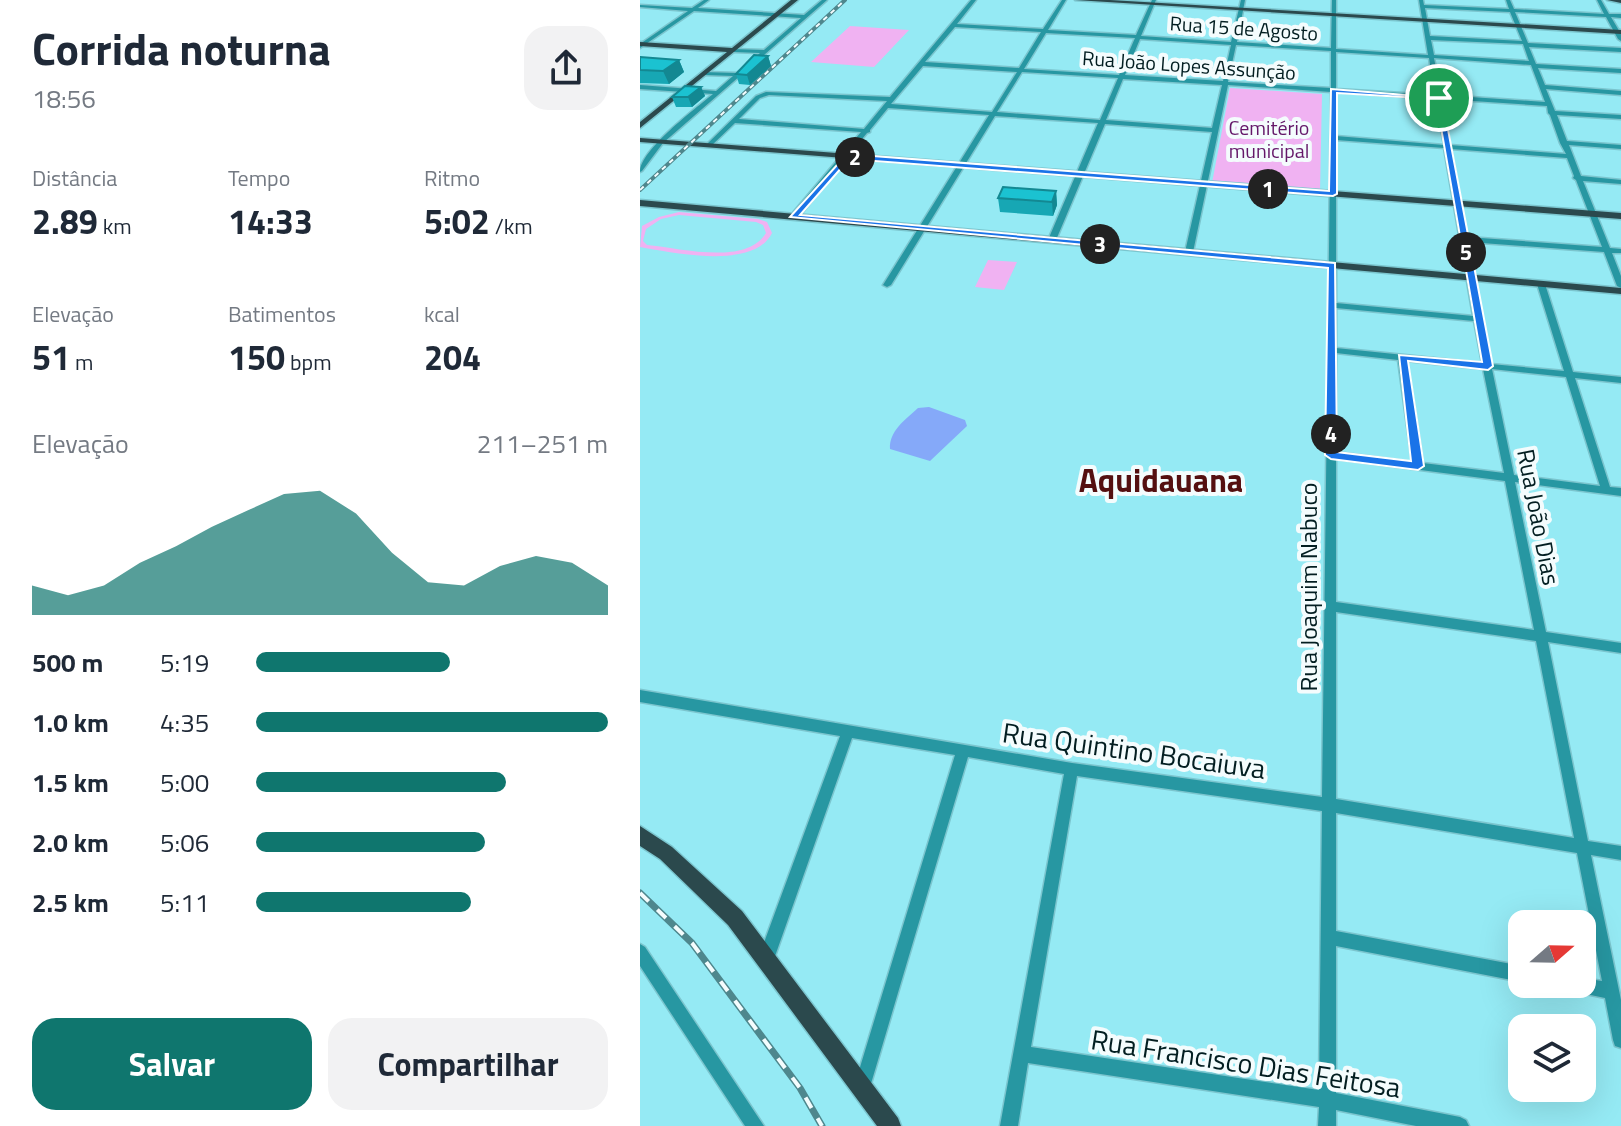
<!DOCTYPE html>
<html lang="pt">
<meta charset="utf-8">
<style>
:root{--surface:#fff;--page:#f2f2f3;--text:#1f2937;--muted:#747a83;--accent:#0f766e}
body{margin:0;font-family:"Titillium Web",sans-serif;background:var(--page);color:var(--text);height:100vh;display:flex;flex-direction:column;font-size:30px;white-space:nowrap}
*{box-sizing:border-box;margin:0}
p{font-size:26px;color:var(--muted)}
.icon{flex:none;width:44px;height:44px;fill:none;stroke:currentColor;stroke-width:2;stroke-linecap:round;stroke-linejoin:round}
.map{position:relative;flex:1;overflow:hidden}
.details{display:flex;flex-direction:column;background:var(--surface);width:640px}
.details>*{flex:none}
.needle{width:52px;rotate:70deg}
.tools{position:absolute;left:868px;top:910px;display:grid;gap:16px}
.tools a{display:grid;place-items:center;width:88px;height:88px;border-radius:16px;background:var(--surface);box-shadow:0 8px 32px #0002;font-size:40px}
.pin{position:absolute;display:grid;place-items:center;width:68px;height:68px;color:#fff;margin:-34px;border:4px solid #fff;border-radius:50%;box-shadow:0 2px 8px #0007}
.km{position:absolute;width:40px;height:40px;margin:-20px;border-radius:50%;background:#222;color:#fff;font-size:22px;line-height:40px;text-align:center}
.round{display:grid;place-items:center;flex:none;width:84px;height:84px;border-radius:24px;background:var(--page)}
.head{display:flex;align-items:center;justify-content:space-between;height:136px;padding:0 32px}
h1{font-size:44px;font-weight:700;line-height:60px}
.stats{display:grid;grid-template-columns:repeat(3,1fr);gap:12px;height:136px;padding:8px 32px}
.stats div{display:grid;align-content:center}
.stats b{font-size:34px;font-weight:700}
.stats small{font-size:22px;font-weight:400}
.stats p{font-size:22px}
.chart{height:224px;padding:16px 32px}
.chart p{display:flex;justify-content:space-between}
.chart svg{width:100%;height:144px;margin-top:8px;fill:var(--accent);opacity:.7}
.cta{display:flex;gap:16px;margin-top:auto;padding:16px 32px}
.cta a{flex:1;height:92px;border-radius:24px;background:var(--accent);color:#fff;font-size:32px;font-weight:700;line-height:92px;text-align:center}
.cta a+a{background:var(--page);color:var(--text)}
ul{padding:0 32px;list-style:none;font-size:26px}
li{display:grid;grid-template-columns:128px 96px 1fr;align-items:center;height:60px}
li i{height:20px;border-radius:10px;background:var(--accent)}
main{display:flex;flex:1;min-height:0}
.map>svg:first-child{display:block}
</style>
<main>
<section class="details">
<div class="head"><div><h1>Corrida noturna</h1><p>18:56</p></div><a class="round"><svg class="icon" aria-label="share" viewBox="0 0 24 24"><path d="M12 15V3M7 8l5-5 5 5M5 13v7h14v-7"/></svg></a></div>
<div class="stats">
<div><p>Distância</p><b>2.89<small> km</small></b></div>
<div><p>Tempo</p><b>14:33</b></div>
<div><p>Ritmo</p><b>5:02<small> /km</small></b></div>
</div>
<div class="stats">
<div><p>Elevação</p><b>51<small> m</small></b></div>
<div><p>Batimentos</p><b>150<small> bpm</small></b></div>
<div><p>kcal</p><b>204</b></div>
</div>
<div class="chart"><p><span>Elevação</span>211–251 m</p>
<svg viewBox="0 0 160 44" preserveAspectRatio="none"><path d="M0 44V35L10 38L20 35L30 28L40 23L50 17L60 12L70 7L80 6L90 13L100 25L110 34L120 35L130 29L140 26L150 28L160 35V44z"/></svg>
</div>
<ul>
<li><b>500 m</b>5:19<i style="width:55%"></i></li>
<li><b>1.0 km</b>4:35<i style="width:100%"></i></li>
<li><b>1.5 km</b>5:00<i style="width:71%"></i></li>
<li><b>2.0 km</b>5:06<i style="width:65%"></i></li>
<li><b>2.5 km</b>5:11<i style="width:61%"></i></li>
</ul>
<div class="cta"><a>Salvar</a><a>Compartilhar</a></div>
</section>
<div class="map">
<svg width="981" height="1126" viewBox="0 0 981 1126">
<rect width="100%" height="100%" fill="#95eaf4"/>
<!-- green -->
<path fill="#f0b2f2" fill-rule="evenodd" d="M210,26L269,30L234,67L171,62Z
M590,88L682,94L680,191L572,183Z
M39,212L118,219L127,222L132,233C114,270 34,253 0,247L2,226L19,217ZM39,215L116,222L123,225L126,233C106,266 40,248 7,245L3,241L6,229L21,219Z
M348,260L377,262L364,290L335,287Z"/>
<!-- water -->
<path fill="#85a9f9" d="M289,407L325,420L327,426L290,461L250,449C249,431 265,420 278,408Z"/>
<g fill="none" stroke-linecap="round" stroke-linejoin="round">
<defs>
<path id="minor" d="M64,0H69L58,8L164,15L182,0H187L23,143L2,171L0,172C0,150 55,109 73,94L0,89V85L76,91L93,76L65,75L63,72L97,73L120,53L94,52L92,49L124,50L161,18L54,11L0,48V44L48,11L0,7V5L52,8Z
M331,0H336L317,24L403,29L422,0H426L408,30L496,35L512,0H516L501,36L591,42L601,0H605L597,42L691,48L692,0H696V49L788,55L779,0H783L784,5L869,9L866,0H870L874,9L964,14L957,0H961L969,14H981V18L971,17L981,34V41L978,39L966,17L875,12L888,43L981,48V52L889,47L896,64L981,69V73L898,68L905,85L981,91V95L906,89L915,111L981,115V119L917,115L927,141L981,145V149L929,145L941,176L981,180V184L943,181L970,248L981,249V253H972L981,276V288L977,286L964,252L828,242L851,364L924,371L897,284L901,282L905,284L933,372L981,377V383L935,378L970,487L981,488V496L875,482L906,632L981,643V653L908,642L948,841L981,846V860L951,855L981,1000V1048L975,1046L973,1040L965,998L927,990L925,984H942V978L962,981L937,853L696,813V931L882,966V982L696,946V1093L820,1117L826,1120L829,1126H776L696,1110V1126H678L679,1107L388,1063L378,1126H360L424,774L328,757L230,1087L228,1093L222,1095L216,1093L214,1087L315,755L212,738L134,959L131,964L126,967L121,964L118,959L200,736L0,702V690L432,763L682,797L691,92L588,85L553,252L549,254L545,252L572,132L465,124L416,240L412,242L408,240L458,123L355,116L251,285L247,287L243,285L349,115L248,108L230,130V132L227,133L157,219H154L150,217L151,215L221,132L95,123L70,147L65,146L116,96L126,92L250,97ZM785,8L870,12L882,41L790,36ZM315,27L401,32L379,68L285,62ZM406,33L495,38L479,75L384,69ZM500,39L591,45L583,81L485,75ZM791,40L883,44L889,61L794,55ZM596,45L691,51V88L588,82ZM696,52L789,58L795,95L696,89ZM794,58L891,65L905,102L801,95ZM283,66L377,72L352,112L251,104ZM382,72L478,78L460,120L357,112ZM483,79L582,85L572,128L466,120ZM696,92L796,99L804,145L696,136ZM129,95L247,101L224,129L99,119L120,98ZM802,99L907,106L908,113L910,115L920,143L926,154L810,145ZM696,140L804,148L833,316L696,303ZM811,149L927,158L934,176L933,178L936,180L962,247L827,237ZM696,308L834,321L842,363L696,348ZM696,353L758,360L772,462L696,452ZM767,361L843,369L864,473L783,463ZM852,369L926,377L960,486L874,475ZM696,459L865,481L894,630L696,602ZM696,612L896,641L934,838L696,799ZM437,776L682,811L679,1090L391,1047Z
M0,944L5,947L124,1126H105L0,966Z"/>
<path id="major" d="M151,0H158L0,128V122L87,52L0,46V42L92,48Z
M435,0H470L981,30V34Z
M967,0H981V3Z
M0,138L981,213V219L0,142Z
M0,200L981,288V294L0,206Z
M0,826L32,847L102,911L258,1118L261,1126H237L88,925L20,859L0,846Z"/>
</defs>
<!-- minor casing -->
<use href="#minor" stroke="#7bc5ce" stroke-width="3"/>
<!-- major casing -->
<use href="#major" stroke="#7bc5ce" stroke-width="3"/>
<!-- minor -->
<use href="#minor" fill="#2797a2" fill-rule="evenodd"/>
<!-- major -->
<use href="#major" fill="#2b494d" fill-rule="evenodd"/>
<defs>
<path id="rail-far1" d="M0,190L205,0"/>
<path id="rail" d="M0,893L52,943L160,1088L182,1126"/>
</defs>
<!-- rail-far1 casing -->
<use href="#rail-far1" stroke="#4e878d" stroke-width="4"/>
<!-- rail casing -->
<use href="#rail" stroke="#4e878d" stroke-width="7"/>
<!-- rail-far1 -->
<use href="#rail-far1" stroke="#f4fcfd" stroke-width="2" stroke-dasharray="5" stroke-linecap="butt"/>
<!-- rail -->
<use href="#rail" stroke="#f4fcfd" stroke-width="4" stroke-dasharray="12" stroke-linecap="butt"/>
</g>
<!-- wall -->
<path fill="#17a7b4" d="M128,56L131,66L110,85L99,84L96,74Z
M0,57L39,60L44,72L29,84L0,83Z
M61,87L65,96L52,107H36L32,97Z
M416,191L417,205L413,216L360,212L358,198Z"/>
<!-- shaded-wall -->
<path fill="#138892" d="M128,56L131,66L110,85L107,75Z
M39,60L44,72L29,84L23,71Z
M61,87L65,96L52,107L48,97Z
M416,191L417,205L413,216L412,202Z"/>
<!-- building -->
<path fill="#1bc2d1" stroke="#138892" stroke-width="2" d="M114,55L128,56L107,75L96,74Z
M0,57L39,60L23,71L0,70Z
M45,86L61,87L48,97H32Z
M363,187L416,191L412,202L358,198Z"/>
<!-- route -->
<path fill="#1a73e8" stroke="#fff" stroke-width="2" fill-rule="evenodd" d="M691,89L802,98L853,366L848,370L768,361L784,466L778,470L691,459L685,455L688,268L150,217L207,154L689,191ZM697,93L796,99L842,362L759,355L771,461L697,452L695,263L160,215L209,159L693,196L697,194Z"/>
<g text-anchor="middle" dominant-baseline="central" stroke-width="8" stroke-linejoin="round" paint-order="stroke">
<!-- far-street labels -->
<g font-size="20" fill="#031e21" stroke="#f4fcfd">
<text transform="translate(604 28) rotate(4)">Rua 15 de Agosto</text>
<text transform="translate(549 65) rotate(4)">Rua João Lopes Assunção</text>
</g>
<!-- far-park labels -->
<g font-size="20" fill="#641769" stroke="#f4fcfd">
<text x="629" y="127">Cemitério<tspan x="629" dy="23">municipal</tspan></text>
</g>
<!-- street labels -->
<g font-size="24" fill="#031e21" stroke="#f4fcfd">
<text transform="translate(899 517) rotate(79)">Rua João Dias</text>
<text transform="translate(668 587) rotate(-90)">Rua Joaquim Nabuco</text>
</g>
<!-- near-street labels -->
<g font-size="28" fill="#031e21" stroke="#f4fcfd">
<text transform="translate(494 750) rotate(8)">Rua Quintino Bocaiuva</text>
<text transform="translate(606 1063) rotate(9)">Rua Francisco Dias Feitosa</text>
</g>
<!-- district labels -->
<g font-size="32" font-weight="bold" fill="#540f10" stroke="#f4fcfd">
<text x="521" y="480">Aquidauana</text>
</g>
</g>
</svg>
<div class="tools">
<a><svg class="needle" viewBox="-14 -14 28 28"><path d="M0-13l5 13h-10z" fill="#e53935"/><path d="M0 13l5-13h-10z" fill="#747a83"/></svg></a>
<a><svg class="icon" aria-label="layers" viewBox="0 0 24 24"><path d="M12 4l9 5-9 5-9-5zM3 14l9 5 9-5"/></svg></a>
</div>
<div class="pin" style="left:799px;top:98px;background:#1e9e55"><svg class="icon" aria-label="arrive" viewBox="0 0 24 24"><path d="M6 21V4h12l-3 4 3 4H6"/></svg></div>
<b class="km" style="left:628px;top:189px">1</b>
<b class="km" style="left:215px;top:157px">2</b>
<b class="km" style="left:460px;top:244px">3</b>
<b class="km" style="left:691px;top:434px">4</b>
<b class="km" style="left:826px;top:252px">5</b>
</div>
</main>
